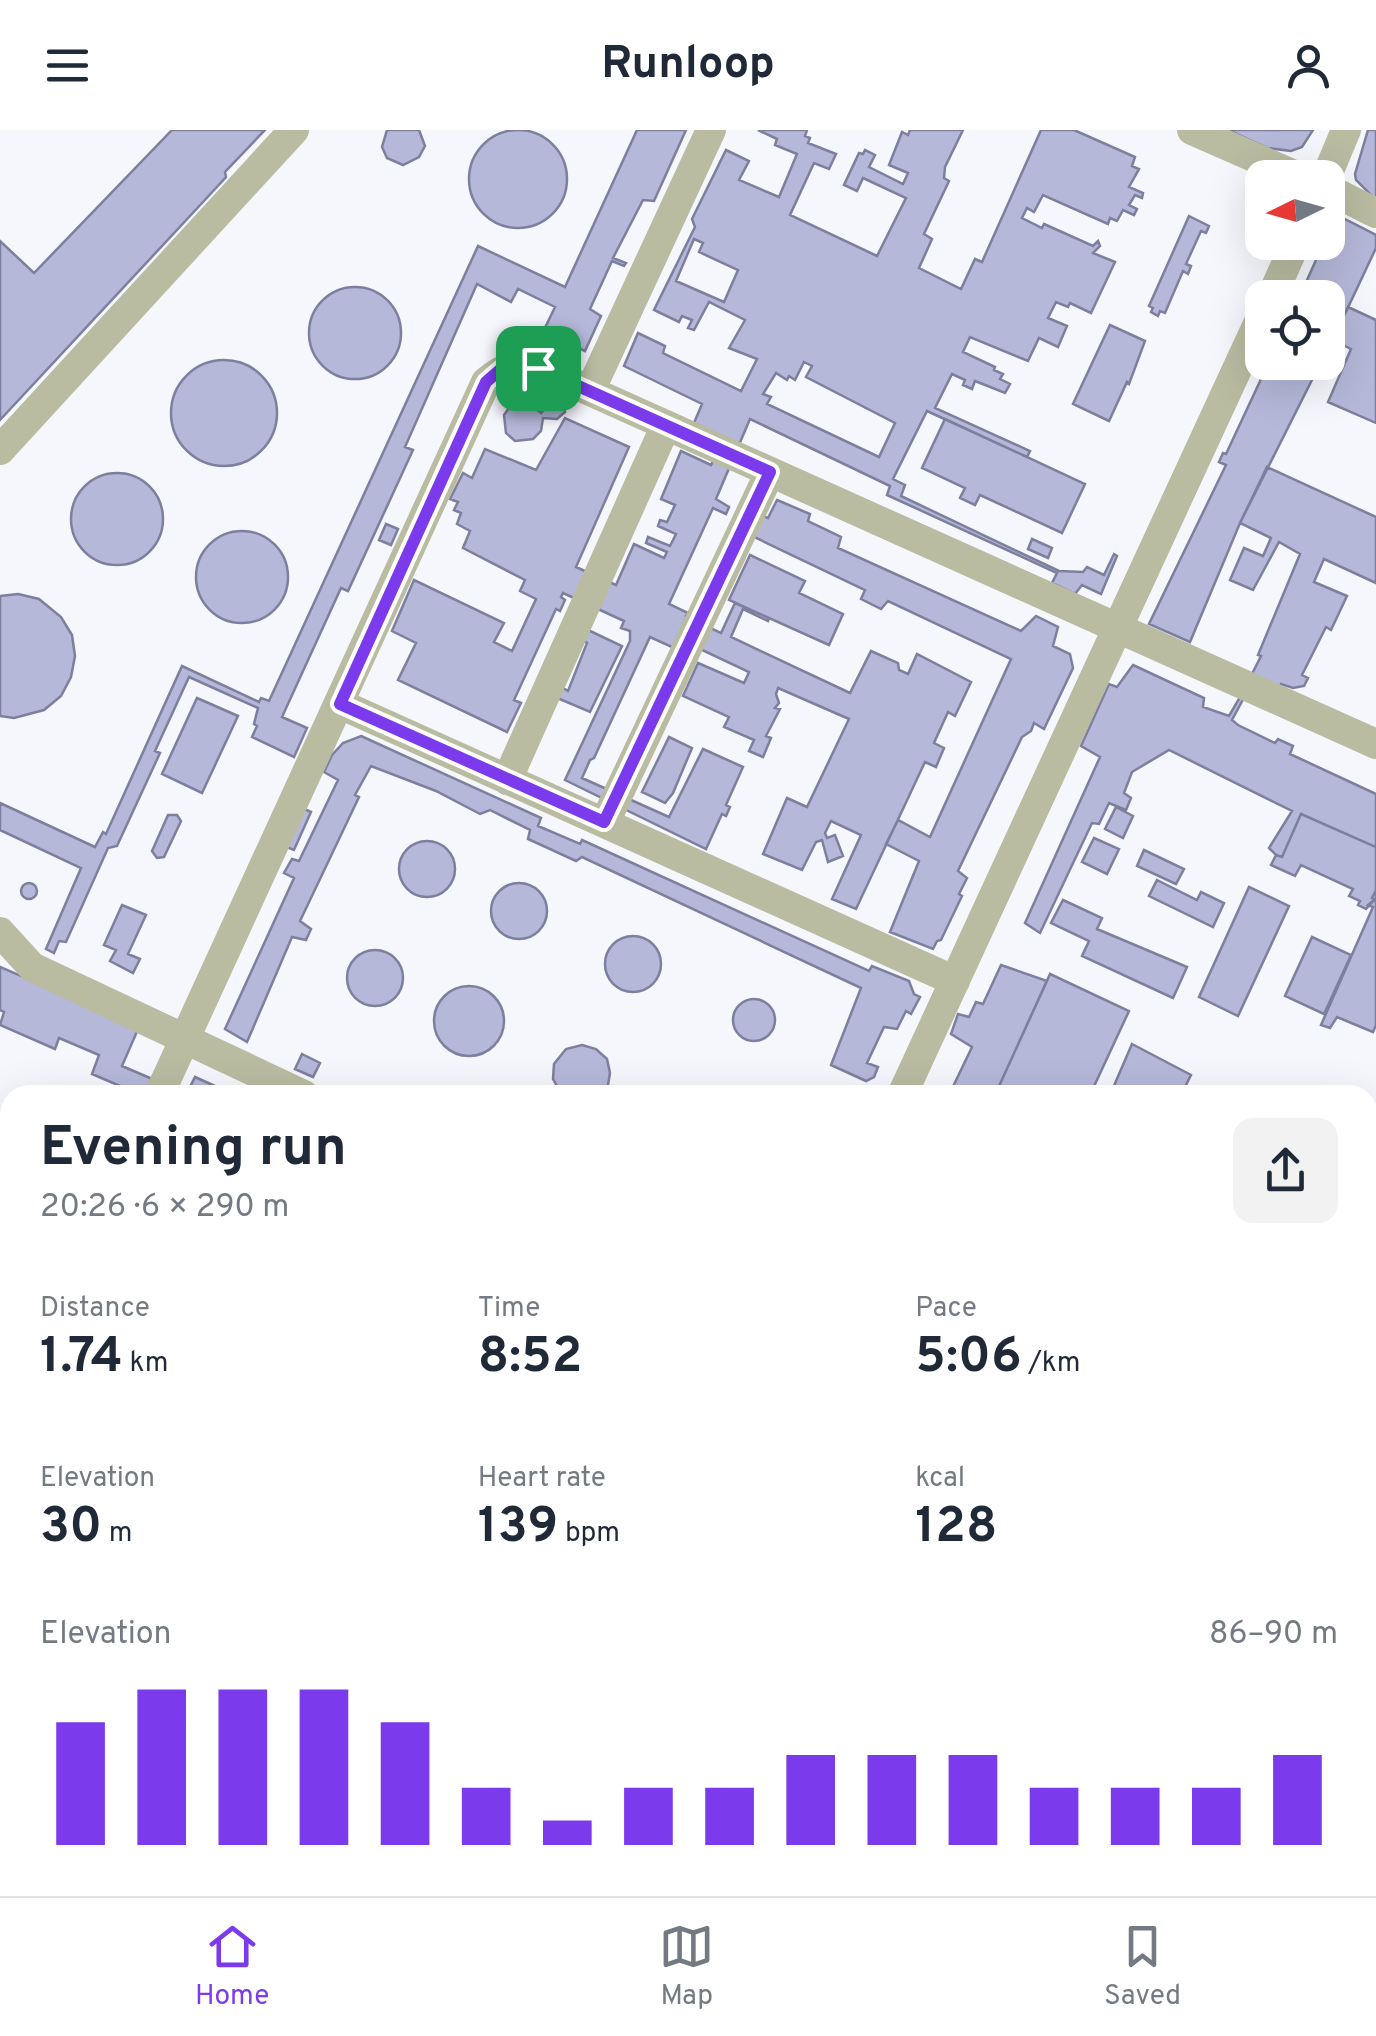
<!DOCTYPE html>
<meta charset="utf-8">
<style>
:root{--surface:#fff;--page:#f2f2f3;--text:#1f2937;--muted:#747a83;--line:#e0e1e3;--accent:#7c3aed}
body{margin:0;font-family:Overpass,sans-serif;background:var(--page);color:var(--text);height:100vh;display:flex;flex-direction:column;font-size:38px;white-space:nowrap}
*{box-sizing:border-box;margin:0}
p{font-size:32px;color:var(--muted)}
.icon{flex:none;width:55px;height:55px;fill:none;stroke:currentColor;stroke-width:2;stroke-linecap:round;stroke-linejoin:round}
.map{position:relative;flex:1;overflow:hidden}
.panel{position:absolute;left:0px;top:955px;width:1378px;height:812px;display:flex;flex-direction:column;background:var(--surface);border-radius:30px 30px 0 0;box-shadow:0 10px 40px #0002}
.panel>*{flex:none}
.needle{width:65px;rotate:265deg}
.tools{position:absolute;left:1245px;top:30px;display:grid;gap:20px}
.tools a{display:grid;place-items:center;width:100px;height:100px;border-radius:20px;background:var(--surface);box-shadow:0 10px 40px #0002;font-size:50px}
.pin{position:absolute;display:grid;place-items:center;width:85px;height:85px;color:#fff;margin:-42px;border-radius:20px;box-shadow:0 5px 15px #0006}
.round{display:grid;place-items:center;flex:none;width:105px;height:105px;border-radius:20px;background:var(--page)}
.overview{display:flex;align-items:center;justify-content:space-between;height:170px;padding:0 40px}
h1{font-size:55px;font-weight:700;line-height:75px}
.figures{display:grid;grid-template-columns:repeat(3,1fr);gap:15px;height:170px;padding:10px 40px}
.figures div{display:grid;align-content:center}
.figures b{font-size:50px;font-weight:700}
.figures small{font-size:28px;font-weight:400}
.figures p{font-size:28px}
.chart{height:280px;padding:20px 40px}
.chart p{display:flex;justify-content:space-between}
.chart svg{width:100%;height:180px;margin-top:10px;stroke:var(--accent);stroke-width:6}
header{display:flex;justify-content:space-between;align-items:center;height:130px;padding:0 40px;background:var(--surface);font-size:45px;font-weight:700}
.tab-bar{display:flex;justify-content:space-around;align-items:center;height:140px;border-top:2px solid var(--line);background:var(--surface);font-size:28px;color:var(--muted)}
.tab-bar a{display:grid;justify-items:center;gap:5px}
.tab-bar .active{color:var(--accent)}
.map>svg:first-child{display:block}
</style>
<header><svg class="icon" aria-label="menu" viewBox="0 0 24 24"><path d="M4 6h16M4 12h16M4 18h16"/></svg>Runloop<svg class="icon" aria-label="person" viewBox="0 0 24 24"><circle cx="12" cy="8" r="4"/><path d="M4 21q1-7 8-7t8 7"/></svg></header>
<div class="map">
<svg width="1376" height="1766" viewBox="0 0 1376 1766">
<rect width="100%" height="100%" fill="#f6f6fd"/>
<!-- water -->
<path fill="#d6d8fc" d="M159,1758H906L924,1766H148Z"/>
<!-- building -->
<path fill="#b5b8d9" stroke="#7d7f9e" stroke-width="2.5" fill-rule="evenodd" d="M469 49a49 49 0 1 1 98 0a49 49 0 1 1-98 0Z
M172,0H265L225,42L226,47L203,72L0,290V111L34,143Z
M387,0H419L425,16L419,27L403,35L387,28L382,17Z
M637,0H686L654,71L643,70L613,128L626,133L624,136L612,131L590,179L601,186L585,221L543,202L555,177L518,159L511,172L477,154L405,317L413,320L348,461L341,458L282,587L307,598L294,627L252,607L257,596L254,594L258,578L189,547L155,621L160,623L117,716L108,718L66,812L59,811L54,823L46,819L81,738L0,700V673L95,717L103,702L106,704L182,536L259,572L261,568L269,571L478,116L565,157Z
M758,0H807L805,6L810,8L808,13L836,24L829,39L814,33L790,85L877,126L906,68L863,48L857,61L844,55L859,23L863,24L865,20L875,25L869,37L903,54L908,43L889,35L902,2L908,5L910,0H963L945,37L944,48L949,51L924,104L932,109L919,138L961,159L975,129L982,132L1041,0H1074L1135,27L1132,36L1139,39L1129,57L1143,63L1142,68L1135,65L1129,75L1137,79L1134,85L1123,80L1117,91L1110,88L1108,94L1043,65L1034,82L1027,78L1022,88L1042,98L1044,94L1093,116L1098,111L1100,116L1093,123L1115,132L1091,183L1070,173L1068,177L1056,172L1048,188L1067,196L1058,217L1039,208L1028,231L970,207L963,222L995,237L994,240L1003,244L1000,249L1010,254L1005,263L975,251L972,259L963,255L965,250L952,244L935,278L1030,321L1027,327L927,281L893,349L905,355L901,366L1059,441L1083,442L1087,437L1104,445L1114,424L1117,426L1101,464L1082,455L1075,464L1052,453L1057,443L887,365L890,356L750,289L716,369L729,377L726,384L713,378L669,474L688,483L686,486L721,503L735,473L769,488L768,491L743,479L731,507L850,563L871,521L898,533L899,540L908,544L917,524L971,552L955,586L948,582L934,613L944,618L936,637L925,632L856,779L832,769L861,705L831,691L825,703L827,708L835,705L843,726L828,732L822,710L816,712L802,740L763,724L787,668L807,677L849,589L778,558L776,564L779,573L775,578L780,579L766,606L771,608L763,627L749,621L754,610L724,597L729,587L683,566L698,533L744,553L749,542L681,510L676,519L650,507L594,628L590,630L582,648L669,687L703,619L743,637L726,675L730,677L726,686L722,684L706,719L565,650L630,511V501L621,498L624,491L563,463L561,467L565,470L560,481L556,479L514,570L521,573L507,602L398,550L416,513L392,501L414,450L504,493L494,512L512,521L536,469L520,461L525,450L463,418L470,401L457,394L461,383L454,380L458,372L450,369L463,343L472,348L485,319L536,340L565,288L629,317L576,437L616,455L634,414L664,428L667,422L646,413L648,407L670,416L676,404L658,396L660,390L667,392L675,375L661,369L681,321L711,335L725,308L694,293L702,274L624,236L638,203L665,216L663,223L741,261L757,229L729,218L745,190L709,172L694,200L688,198L692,190L682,186L679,192L654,180L695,97L692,89L726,20L749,31L739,50L779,67L797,24L775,15L777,9ZM694,109L703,113L699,122L738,140L724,172L676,151ZM804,232L812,236L806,247L895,293L879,327L767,274L771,267L763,264L776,243L787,250L789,246L795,250Z
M1228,0H1313L1302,17L1291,21L1267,18Z
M1368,0H1376V70L1356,50L1355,44Z
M1189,86L1209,96L1206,103L1201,101L1186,134L1191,136L1188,144L1183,141L1165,183L1160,181L1158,186L1151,182L1153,178L1149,176Z
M1341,87L1376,105V118L1328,220V168H1299L1324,112H1328Z
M309 203a46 46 0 1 1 92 0a46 46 0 1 1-92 0Z
M1348,177L1376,190V293L1328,272L1351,219L1333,210Z
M1110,195L1145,211L1129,254L1127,252L1109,291L1073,274Z
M171 283a53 53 0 1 1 106 0a53 53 0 1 1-106 0Z
M1269,232H1321L1240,393L1190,512L1149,494L1226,335L1219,332L1223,323L1226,324Z
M553,269L563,273L565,282L557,289L543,288L541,301L533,309L515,311L506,303L504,285L511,275L528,272L541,283Z
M945,289L1085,354L1062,403L980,365L975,375L960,368L965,358L922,338Z
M1267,337L1376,387V453L1324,429L1314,452L1347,466L1331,500L1326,497L1302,545L1308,548L1304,556L1293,558L1281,554L1270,574L1243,562L1261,526L1258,525L1300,424L1279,412L1253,460L1230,450L1244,418L1263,426L1271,408L1240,393Z
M71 389a46 46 0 1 1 92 0a46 46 0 1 1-92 0Z
M777,370L810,384L808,391L841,407L838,418L1021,501L1036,486L1058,497L1053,516L1070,524L1073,538L1044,599L1034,593L1031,601L1022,607L958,741L967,748L959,764L962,766L941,810L937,811L933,819L890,802L919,731L886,714L898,690L930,707L1011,529L888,471L881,479L861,469L865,460L752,406L763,386L768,388Z
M386,394L398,399L391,415L379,410Z
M196 447a46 46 0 1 1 92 0a46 46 0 1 1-92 0Z
M1032,409L1052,418L1048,428L1028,419Z
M750,425L805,451L799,463L843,484L829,515L729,470Z
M18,464L39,469L61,487L72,505L75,526L71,547L61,566L44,580L14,588L0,586V466Z
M588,500L622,516L590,582L555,567L560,556L568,561L587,513L582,509Z
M1133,535L1204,568L1203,577L1229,586L1243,562L1246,564L1232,590L1238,595L1275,613L1278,609L1293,616L1290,624L1376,664V717L1301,684L1282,727L1276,725L1269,718L1292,681L1169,620L1132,642L1124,663L1131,668L1126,680L1109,673L1099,694L1092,693L1040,803L1025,793L1100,627L1081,616L1109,554L1117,557Z
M197,568L238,586L202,663L162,644Z
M361,606L541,688L538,696L580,714L582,710L869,841L872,836L909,851L914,864L920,867L911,884L906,881L897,899L884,897L867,933L878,937L874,947L866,951L831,935L861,858L582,727L576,731L528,709L530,700L490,680L480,684L436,661L371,636L355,665L359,667L300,791L311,799L306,810L292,807L247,912L225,899L294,748L284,743L292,729L299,731L338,650L324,642L332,625L343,613Z
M669,607L692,618L673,663L665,673L642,662Z
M1116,677L1133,686L1123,708L1105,699Z
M302,678L311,682L294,720L284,716Z
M1301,684L1376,717V760L1372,768L1375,769L1366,779L1358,775L1360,771L1349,766L1353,759L1301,735L1295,746L1271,735L1276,725L1282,727Z
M168,685H177L181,691L164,727L157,728L152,721Z
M1094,708L1119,719L1107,744L1082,732Z
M399 739a28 28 0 1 1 56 0a28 28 0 1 1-56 0Z
M1144,720L1184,739L1176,754L1137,736Z
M1157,750L1197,770L1201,762L1224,773L1213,797L1149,766Z
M491 781a28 28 0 1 1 56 0a28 28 0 1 1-56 0Z
M21 761a8 8 0 1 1 16 0a8 8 0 1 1-16 0Z
M1249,757L1289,776L1238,886L1199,867Z
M1376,760V895L1373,902L1337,887L1330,898L1321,895L1373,777L1368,775L1375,769L1372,768Z
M1063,770L1102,788L1097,799L1187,837L1173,868L1082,826L1089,811L1051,793Z
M122,775L146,785L128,824L140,829L133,843L110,831L116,820L104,815Z
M605 834a28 28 0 1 1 56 0a28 28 0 1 1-56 0Z
M1312,807L1351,825L1324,884L1285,866Z
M347 848a28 28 0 1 1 56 0a28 28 0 1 1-56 0Z
M1001,835L1047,851L995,965H949L972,917L951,904L958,884L969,887L976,872L983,874Z
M0,837L139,897L122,936L171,957L168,965H141L92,944L99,925L59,908L55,919L0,895L4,882L0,880Z
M1050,844L1129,881L1090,965H995Z
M434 891a35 35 0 1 1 70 0a35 35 0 1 1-70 0Z
M733 890a21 21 0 1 1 42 0a21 21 0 1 1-42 0Z
M1132,914L1191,945L1181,965H1110Z
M582,915L596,919L607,929L610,943L608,955L601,965H562L553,949L554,934L566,919Z
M302,924L320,933L313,947L295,939Z
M195,947L235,965H186Z
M1368,994L1376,998V1198L1368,1194Z
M0,1305L10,1310V1345L0,1340Z
M1376,1328V1422L1368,1440V1346Z
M10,1459V1521L0,1498V1478Z
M1368,1540L1376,1548V1558L1368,1568Z
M0,1612L10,1616V1681L0,1689Z
M1376,1664V1740L1368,1728V1676Z
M36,1758H85L74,1766H25Z
M958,1758H1029L1047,1766L1050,1762L1059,1766H976Z
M1186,1758H1292L1311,1766H1190L1192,1760Z"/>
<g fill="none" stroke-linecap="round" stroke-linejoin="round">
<!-- minor -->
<path stroke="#b9bca1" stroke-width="30" d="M1192,0L1301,48
M1326,48L1346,0
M1328,59L1376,83
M1271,168L1296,112
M590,261L711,0
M0,320L294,0
M340,574L955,851
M507,650L666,295
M605,692L770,342
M0,802L32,837L304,965
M159,965L486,252C523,219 551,244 590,261L1376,614
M902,965L1262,185
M0,1242L10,1246
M1368,1306L1376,1288
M0,1730L10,1723
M1117,1758L1135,1766"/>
</g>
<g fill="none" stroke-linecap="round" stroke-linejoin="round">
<defs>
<path id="route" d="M517,233L538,238L770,342L604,692L340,574L486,252L501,239Z"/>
</defs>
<!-- route casing -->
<use href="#route" stroke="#fff" stroke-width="20"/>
<!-- route -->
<use href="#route" stroke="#7c3aed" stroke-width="12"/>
</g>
</svg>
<div class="tools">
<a><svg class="needle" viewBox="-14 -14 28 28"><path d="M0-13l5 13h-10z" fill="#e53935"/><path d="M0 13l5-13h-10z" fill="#747a83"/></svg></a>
<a><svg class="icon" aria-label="locate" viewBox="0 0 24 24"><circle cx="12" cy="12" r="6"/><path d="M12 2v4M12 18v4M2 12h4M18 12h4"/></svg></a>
</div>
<div class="pin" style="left:538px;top:238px;background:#1e9e55"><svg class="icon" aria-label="arrive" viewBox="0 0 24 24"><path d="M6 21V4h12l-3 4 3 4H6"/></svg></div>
<section class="panel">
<div class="overview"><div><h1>Evening run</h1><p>20:26 · 6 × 290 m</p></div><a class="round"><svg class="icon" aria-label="share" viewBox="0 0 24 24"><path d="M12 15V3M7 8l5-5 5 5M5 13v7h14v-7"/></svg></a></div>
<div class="figures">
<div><p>Distance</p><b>1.74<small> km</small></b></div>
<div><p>Time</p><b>8:52</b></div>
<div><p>Pace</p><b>5:06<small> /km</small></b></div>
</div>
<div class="figures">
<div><p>Elevation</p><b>30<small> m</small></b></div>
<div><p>Heart rate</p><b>139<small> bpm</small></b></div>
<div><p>kcal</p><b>128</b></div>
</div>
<div class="chart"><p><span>Elevation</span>86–90 m</p>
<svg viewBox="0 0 160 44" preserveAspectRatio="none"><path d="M5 44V14M15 44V6M25 44V6M35 44V6M45 44V14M55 44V30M65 44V38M75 44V30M85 44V30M95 44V22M105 44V22M115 44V22M125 44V30M135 44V30M145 44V30M155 44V22"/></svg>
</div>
</section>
</div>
<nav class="tab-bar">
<a class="active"><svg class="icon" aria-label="home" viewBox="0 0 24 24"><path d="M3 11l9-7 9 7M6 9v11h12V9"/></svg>Home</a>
<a><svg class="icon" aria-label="map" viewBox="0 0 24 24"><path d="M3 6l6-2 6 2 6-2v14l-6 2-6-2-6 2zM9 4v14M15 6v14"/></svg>Map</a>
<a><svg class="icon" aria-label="saved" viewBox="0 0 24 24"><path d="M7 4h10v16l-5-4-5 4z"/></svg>Saved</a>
</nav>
